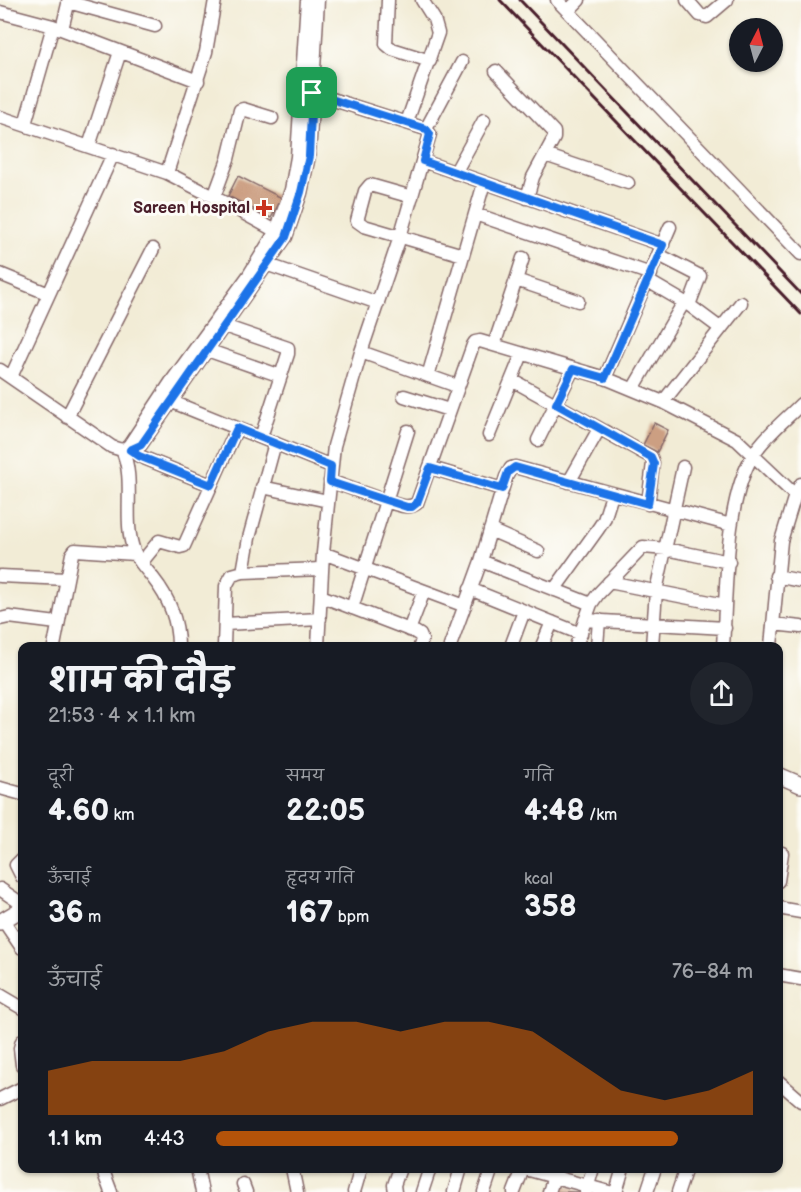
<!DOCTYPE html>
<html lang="hi">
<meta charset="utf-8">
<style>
:root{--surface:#171b24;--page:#20242c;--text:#f1f3f6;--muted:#9ea1a6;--accent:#b45309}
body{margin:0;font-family:"Balsamiq Sans","Playpen Sans Deva",sans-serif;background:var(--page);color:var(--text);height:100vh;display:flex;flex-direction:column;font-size:22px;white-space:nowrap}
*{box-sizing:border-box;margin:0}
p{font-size:20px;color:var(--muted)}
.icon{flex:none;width:33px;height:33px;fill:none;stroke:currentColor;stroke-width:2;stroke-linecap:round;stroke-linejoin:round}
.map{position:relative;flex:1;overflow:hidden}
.panel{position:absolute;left:18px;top:642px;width:765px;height:531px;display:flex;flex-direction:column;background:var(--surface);border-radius:12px;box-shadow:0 2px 4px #0004}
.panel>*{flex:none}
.needle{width:39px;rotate:6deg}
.fabs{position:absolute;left:729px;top:18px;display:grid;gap:12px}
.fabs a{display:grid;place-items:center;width:54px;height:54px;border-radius:50%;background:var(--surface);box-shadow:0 2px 4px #0004;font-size:30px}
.pin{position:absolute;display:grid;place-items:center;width:51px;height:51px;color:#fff;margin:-26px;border-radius:12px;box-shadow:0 3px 9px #0006}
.round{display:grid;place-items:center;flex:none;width:63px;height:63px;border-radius:32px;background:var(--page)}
.overview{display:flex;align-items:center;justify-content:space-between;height:102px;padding:0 30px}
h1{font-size:33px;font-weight:700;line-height:45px}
.figures{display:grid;grid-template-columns:repeat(3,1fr);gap:9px;height:102px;padding:6px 30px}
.figures div{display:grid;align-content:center}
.figures b{font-size:30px;font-weight:700}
.figures small{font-size:16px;font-weight:400}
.figures p{font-size:16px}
.chart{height:168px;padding:12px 30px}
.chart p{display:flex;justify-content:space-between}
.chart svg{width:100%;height:108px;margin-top:6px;fill:var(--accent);opacity:.7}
ul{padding:0 30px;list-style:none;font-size:20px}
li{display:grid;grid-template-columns:96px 72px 1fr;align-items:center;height:45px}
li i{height:15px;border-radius:8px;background:var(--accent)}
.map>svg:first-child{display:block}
</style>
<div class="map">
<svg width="801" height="1192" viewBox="0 0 801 1192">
<rect width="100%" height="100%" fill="#fdfcf7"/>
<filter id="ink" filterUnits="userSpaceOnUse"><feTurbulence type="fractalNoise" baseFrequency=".0167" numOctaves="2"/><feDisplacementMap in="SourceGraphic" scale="12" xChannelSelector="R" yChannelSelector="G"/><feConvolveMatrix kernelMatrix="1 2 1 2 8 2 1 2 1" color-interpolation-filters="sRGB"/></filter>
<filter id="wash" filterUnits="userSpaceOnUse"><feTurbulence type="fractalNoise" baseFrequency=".008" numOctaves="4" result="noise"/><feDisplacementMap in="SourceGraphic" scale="24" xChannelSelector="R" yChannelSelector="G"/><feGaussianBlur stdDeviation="1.35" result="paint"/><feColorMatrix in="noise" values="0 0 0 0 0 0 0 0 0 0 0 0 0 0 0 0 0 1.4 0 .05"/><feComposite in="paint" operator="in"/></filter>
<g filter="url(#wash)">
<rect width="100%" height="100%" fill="#f2ecd6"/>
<g id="blocks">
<!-- building -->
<path fill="#cc9f82" d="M238,176L282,198L271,218L228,196Z
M654,423L668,430L657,452L643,445Z
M559,1183L580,1190L579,1192H555Z"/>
</g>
</g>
<g filter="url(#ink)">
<use href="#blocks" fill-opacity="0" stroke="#856767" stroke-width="1.5"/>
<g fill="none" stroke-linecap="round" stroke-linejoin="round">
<defs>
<path id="minor" d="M388,0L386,44L392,49L430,61
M557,0L801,254
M687,0L700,15L707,17L727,0
M68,2L155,26
M568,11L579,0
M0,12L53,26L198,81
M62,29L69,0
M496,71L554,132V138L533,177L527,198
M312,93L426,129L430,134L400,237L361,352L334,446L323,553L318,646
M0,117L167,173L214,197L283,235
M407,122L438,33L434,19L422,0
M25,124L53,26
M426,129L462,62
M89,146L120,52
M545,155L628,183
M423,161L663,245
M167,173L206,52L215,0
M455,173L484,120
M214,197L228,159L240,110L243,109L272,118
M412,197L370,185L365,191L357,221L364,226L463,255
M475,214L651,274
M659,255L700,276L689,305
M260,262L378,303
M0,274L49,294
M516,280L523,258
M648,281L689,305L720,328
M224,326L288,348V354L261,437
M494,345L516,280L578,301
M207,350L281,376
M361,352L457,386
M0,370L112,447C122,451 132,451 141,445L286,237L301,193L309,156L318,0
M428,376L484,183
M11,377L113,154
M605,378L670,227
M512,380L651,457L653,463L648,504
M633,389L684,302
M404,396L449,410
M165,399L331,466
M663,402L741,303
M67,417L153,249
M489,435L522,354
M538,440L573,369
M128,446L139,456L211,485
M122,450C136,479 122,520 134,551C138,561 147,570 153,578C169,598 178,621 178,646
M126,450L171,382L249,275L276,231L291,190L297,157L307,0
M431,468L502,489
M330,481L386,501L408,431
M569,482L599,429
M262,487L328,501
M795,495L801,484
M490,530L538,551
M323,553L465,606
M481,561L591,604
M141,563L159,541L180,547L184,546L237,428
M243,572L249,538L275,443
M0,576L67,579L72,554L75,550L135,554
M776,576L801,581
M609,582L725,605
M470,589L581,634
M554,590L598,529L604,520L612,495
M321,596L415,632L420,635L422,640L420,646
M352,608L386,501C396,504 408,510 417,503L473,345L475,342L480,341L605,378L663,402L737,440L795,495L781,541L771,646
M0,619L9,617L57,623
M585,620L725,628
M225,624L320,619
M773,624L801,627
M409,630L424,591
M54,646L67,579
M224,646L226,586L232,575L243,572L322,569
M450,646L481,561L506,477L511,468L515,467L731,525
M511,646L524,611
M542,646L552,622
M576,646L591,604L598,594L643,547L666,549L729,562
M597,646L599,620
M652,646L656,591L683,467
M723,646C727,591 724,503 753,455C765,436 785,420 801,404
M0,788L22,794
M22,859L16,865L22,877
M778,881L782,853
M0,889L22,904
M778,908L801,912
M3,920L22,948
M778,975L801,979
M0,995L22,1008
M22,1041L20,1048L22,1065
M778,1081L801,1101
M0,1099L22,1088
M102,1168L111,1192
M197,1168L202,1192
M292,1168L297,1192
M522,1168L609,1192
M243,1184L246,1192
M354,1192L361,1168
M395,1192L394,1185L400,1168
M422,1192L430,1168
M454,1192L461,1168
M484,1192L492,1168
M514,1192L523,1169
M549,1192L557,1168
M586,1192L593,1168
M616,1192L623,1168
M647,1192L655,1168
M678,1192L686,1168"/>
<path id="major" d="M778,775L801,785
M0,922L22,909"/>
</defs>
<!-- minor casing -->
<use href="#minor" stroke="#856767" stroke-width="15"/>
<!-- major casing -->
<use href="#major" stroke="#856767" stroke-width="18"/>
<!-- minor -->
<use href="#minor" stroke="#fff" stroke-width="12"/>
<!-- major -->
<use href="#major" stroke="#fff" stroke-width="15"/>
<!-- rail -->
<path stroke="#4a1f2b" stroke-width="3" d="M500,0L801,314
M520,0L801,294"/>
</g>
</g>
<g fill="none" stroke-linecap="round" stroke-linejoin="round" filter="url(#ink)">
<defs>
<path id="route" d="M312,93L426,129L430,134L423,161L663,245L605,378L573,369L556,404L651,457L654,464L648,504L515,467L508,472L502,489L430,468L417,503L412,507H407L330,482L331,466L237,428L211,485L139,456L130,450L141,445L286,237L301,192L309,156Z"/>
</defs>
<!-- route casing -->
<use href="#route" stroke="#fff" stroke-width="12"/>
<!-- route -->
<use href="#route" stroke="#1a73e8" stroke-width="8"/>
</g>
<!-- markers -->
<path fill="#c8321e" stroke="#fdfcf7" stroke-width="2" d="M261 199h6v6h6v6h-6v6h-6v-6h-6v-6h6z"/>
<g text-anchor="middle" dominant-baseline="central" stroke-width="6" stroke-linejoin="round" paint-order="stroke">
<!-- poi labels -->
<g font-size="16" font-weight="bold" fill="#4a1f2b" stroke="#fdfcf7" text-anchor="end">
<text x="250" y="208">Sareen Hospital</text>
</g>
</g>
</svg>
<div class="fabs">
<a><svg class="needle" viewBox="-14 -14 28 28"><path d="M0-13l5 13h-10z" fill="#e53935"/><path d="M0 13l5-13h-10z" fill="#9ea1a6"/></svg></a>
</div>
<div class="pin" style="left:312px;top:93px;background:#1e9e55"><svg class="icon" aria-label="arrive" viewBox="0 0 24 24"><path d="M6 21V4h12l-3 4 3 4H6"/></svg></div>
<section class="panel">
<div class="overview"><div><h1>शाम की दौड़</h1><p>21:53 · 4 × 1.1 km</p></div><a class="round"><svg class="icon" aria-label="share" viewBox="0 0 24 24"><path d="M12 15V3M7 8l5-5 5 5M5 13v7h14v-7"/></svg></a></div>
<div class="figures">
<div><p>दूरी</p><b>4.60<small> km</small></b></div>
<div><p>समय</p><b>22:05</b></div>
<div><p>गति</p><b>4:48<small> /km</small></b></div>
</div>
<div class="figures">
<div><p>ऊँचाई</p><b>36<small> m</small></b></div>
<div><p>हृदय गति</p><b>167<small> bpm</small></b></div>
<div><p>kcal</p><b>358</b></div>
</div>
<div class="chart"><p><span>ऊँचाई</span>76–84 m</p>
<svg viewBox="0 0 160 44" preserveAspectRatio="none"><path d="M0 44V26L10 22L20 22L30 22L40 18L50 10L60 6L70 6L80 10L90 6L100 6L110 10L120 22L130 34L140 38L150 34L160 26V44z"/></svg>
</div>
<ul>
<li><b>1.1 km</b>4:43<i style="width:86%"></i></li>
</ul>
</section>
</div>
